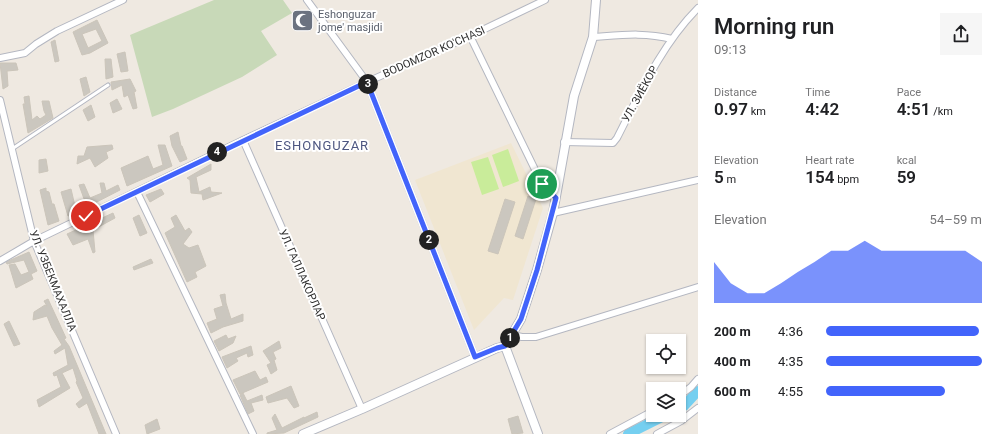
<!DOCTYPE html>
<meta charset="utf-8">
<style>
:root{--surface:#fff;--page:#f6f6f6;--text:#202124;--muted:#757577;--accent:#4264fb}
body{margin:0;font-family:Roboto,sans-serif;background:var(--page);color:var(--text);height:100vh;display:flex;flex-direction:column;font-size:15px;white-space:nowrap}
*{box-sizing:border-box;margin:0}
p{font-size:13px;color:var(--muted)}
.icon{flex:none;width:22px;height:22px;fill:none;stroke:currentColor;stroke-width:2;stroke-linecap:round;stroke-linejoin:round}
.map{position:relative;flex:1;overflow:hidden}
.drawer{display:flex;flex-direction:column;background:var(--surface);width:300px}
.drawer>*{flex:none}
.tools{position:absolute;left:646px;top:334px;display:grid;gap:8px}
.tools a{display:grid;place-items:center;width:40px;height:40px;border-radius:0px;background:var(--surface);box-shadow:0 1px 3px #0004;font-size:20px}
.pin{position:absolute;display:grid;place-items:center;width:34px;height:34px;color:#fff;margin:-17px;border:2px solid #fff;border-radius:50%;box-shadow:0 1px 4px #0007}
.km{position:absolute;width:20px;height:20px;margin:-10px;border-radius:50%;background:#222;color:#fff;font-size:11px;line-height:20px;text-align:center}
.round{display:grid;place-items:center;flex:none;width:42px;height:42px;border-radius:0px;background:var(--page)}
.head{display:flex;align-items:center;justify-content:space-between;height:68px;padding:0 16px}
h1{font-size:22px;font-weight:600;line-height:30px}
.figures{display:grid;grid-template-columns:repeat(3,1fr);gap:6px;height:68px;padding:4px 16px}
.figures div{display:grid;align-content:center}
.figures b{font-size:17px;font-weight:600}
.figures small{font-size:11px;font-weight:400}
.figures p{font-size:11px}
.chart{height:112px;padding:8px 16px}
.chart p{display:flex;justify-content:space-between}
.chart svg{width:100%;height:72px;margin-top:4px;fill:var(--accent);opacity:.7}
ul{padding:0 16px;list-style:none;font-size:13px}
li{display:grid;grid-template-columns:64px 48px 1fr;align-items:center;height:30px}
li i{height:10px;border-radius:5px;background:var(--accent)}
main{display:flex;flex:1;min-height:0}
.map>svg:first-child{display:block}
</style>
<main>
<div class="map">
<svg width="698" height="434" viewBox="0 0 698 434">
<rect width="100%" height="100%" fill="#efe9e1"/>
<!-- education -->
<path fill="#f0e6d1" d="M511,143L543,208L513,300L504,298L474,330L415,180Z"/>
<!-- cemetery -->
<path fill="#c8d9b8" d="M214,0H283L292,13L261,31L277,55L242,77L173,109L152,117L130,35Z"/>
<!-- pitch -->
<path fill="#c9ec9a" d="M508,149L519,181L503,187L492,155Z
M488,157L499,189L482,195L471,162Z"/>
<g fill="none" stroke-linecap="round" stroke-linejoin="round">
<!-- river -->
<path stroke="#75cff0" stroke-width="10" d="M679,409L684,406L698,391
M628,434L666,415"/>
</g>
<!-- building -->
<path fill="#cbc7bf" stroke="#cbc5ba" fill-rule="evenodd" d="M97,20L108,43L90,53L82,55L73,32ZM96,29L102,41L88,48L82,34Z
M55,40L59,61L55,62L51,42Z
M125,52L128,71L121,72L117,54Z
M105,59H111L113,77L106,79Z
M0,63H16L18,70L7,71L8,86L3,89Z
M86,77L90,92L84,96L80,79Z
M130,79L136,91L134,92L137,108L133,109L128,95L124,97L122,85L112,90L111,82Z
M29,96L32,120L37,116L40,119L46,115L44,111L42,101H49L53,118L28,133L23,104H25L24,97Z
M117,99L122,109L113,113L110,103Z
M91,105L95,117L88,121L83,110Z
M178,132L181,146H182L187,159L180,162L172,146L170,136Z
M112,145L113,149L106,152L108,158L95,167L90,158L77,164L78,156H84L87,147Z
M158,145H165L172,166L127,186L121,168L148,156L153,169L163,165Z
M46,159L48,171L39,173V160Z
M211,164V170L196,177L199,192L210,187L211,192L222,193L203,200L202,194L191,193L190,180L187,178Z
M100,183H104L106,191L118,185L120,190L87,207L79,185L84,184L90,198L102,193Z
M46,188V191L49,192L52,204H54L59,221L48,225L40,190Z
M71,189L75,206L72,208L75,213L68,216L61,192Z
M161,189L164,194L150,202L146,195Z
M528,196L536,199L523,239L515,236Z
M505,199L515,202L498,254L488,251Z
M113,213L115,218L93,230L95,252L93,253L88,239L73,245L67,234Z
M139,215L147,233L140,236L133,218Z
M176,215L185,231L189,228L192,232L183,244L189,248L198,245L206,266L195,272L197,277L187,282L165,233L175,227L171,218Z
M29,252L37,271L31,274L33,279L16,288L9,265L15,264L21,275L29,272L24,260L7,264L6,262Z
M151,259L153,263L134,270L133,267Z
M225,294L226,303L231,319L243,314V321L223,327L211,333L207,323L217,319L214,309L223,306L220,295Z
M48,299L66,338L64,339L69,346L106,434H99L87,403L79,408L76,404L83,398L76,382L77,381L73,368L62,373L70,388L39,407L37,400L61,387L57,375L54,376L53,373L68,365L65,348L55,354L54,351L62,345L52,328L47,316L33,320L34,312L45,305L47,306L44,301Z
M9,321L20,344L14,346L4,324Z
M226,335L228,339L236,336L233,343L219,351L214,341Z
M279,341L281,348L273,352L276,359L274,360L277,370L271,374L267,365L271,363L263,351Z
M251,346L253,355L248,357L247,353L236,358L238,361L227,368L222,357Z
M255,371L260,380L266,377L268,382L240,394L233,380Z
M291,386L299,406L294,408L287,398L268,403L266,397Z
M243,393L247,401L262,395L263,400L251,403L254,411L248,414L240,395Z
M317,412L318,417L284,433L267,434V433L277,430L272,418L275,414L282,428L304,417V418Z
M518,416L523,433L512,434L508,419Z
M157,419L160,429L147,434L145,425Z"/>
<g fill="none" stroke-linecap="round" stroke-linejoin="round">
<defs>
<path id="service" d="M12,149L108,85"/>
<path id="minor" d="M307,0L367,82L475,357
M470,36L542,184L556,198
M593,37C622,35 644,32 672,39
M0,58L25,53L36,44L57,31L123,0
M0,100L34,241L116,434
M243,140L362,409
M564,142L613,143L617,138C640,93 662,44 698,8
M137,192L253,434
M553,213L698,180
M0,261L34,241L243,140L367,82L470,36L545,0
M512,335L522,337H536L698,287
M679,396L691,387L698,379
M610,434L653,411
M657,434L681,421L698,408"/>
<path id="tertiary" d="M505,346L521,319L537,270L553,213L574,96L593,37L596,0
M505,346L538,434
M303,434L362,409L497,348L505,346"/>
</defs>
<!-- service casing -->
<use href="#service" stroke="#b4b7c1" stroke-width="5"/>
<!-- minor casing -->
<use href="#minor" stroke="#b4b7c1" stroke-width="8"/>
<!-- tertiary casing -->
<use href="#tertiary" stroke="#b4b7c1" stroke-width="10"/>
<!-- service -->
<use href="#service" stroke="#fff" stroke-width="3"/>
<!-- minor -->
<use href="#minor" stroke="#fff" stroke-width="6"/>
<!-- tertiary -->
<use href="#tertiary" stroke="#fff" stroke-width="8"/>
</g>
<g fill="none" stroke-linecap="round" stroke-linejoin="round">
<defs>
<path id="route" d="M86,216L367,82L475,357L497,348L505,346L521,319L537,270L556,198L542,184"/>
</defs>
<!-- route casing -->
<use href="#route" stroke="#fff" stroke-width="8"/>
<!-- route -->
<use href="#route" stroke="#4264fb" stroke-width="5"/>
</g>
<!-- icons -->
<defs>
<symbol id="mosque-square" viewBox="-11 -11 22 22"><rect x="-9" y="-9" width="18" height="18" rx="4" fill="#6b7280" stroke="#fff"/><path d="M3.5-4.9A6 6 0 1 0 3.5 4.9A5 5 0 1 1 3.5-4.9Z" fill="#fff"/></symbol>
</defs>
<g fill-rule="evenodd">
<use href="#mosque-square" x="290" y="8" width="25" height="25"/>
</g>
<g text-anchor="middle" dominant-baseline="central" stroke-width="4" stroke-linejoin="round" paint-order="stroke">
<!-- worship labels -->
<g font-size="11" fill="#5b616d" stroke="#fff" text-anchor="start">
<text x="318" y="14">Eshonguzar<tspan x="318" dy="13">jome' masjidi</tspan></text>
</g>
<!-- street labels -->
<g font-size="11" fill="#2e2e2e" stroke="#fff">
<text transform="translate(434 52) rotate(-24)">BODOMZOR KO'CHASI</text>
<text transform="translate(640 94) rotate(-61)">УЛ. ЗИЁКОР</text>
<text transform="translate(302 275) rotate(66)">УЛ. ГАЛЛАКОРЛАР</text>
<text transform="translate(53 281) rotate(68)">УЛ. УЗБЕКМАХАЛЛА</text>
</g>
<!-- quarter labels -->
<g font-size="13" letter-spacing="1" fill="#4d5680" stroke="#fff">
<text x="322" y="145">ESHONGUZAR</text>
</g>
</g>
</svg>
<div class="tools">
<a><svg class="icon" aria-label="locate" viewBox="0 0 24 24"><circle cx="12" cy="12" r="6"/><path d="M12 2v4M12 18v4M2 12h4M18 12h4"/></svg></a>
<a><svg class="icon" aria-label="layers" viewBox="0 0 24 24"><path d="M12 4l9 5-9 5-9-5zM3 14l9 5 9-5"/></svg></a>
</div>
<div class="pin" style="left:542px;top:184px;background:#1e9e55"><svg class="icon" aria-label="arrive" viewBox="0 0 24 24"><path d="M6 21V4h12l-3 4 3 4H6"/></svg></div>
<div class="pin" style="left:86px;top:216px;background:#d93025"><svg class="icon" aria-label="check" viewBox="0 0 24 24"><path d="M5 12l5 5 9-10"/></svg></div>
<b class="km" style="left:510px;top:338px">1</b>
<b class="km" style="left:429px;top:240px">2</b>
<b class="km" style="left:368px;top:84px">3</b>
<b class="km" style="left:217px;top:152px">4</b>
</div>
<section class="drawer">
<div class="head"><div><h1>Morning run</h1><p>09:13</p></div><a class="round"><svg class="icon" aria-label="share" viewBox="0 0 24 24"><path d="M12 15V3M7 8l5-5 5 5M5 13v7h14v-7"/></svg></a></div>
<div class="figures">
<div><p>Distance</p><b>0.97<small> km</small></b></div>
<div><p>Time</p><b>4:42</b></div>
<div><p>Pace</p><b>4:51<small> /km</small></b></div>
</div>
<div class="figures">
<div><p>Elevation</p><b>5<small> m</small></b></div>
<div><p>Heart rate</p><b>154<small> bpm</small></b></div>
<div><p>kcal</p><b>59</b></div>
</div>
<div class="chart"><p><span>Elevation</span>54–59 m</p>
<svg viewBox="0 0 160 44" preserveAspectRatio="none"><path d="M0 44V19L10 32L20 38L30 38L40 32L50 25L60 19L70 12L80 12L90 6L100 12L110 12L120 12L130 12L140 12L150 12L160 19V44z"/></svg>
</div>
<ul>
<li><b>200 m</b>4:36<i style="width:98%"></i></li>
<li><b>400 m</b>4:35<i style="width:100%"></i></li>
<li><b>600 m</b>4:55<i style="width:76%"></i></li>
</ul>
</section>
</main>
